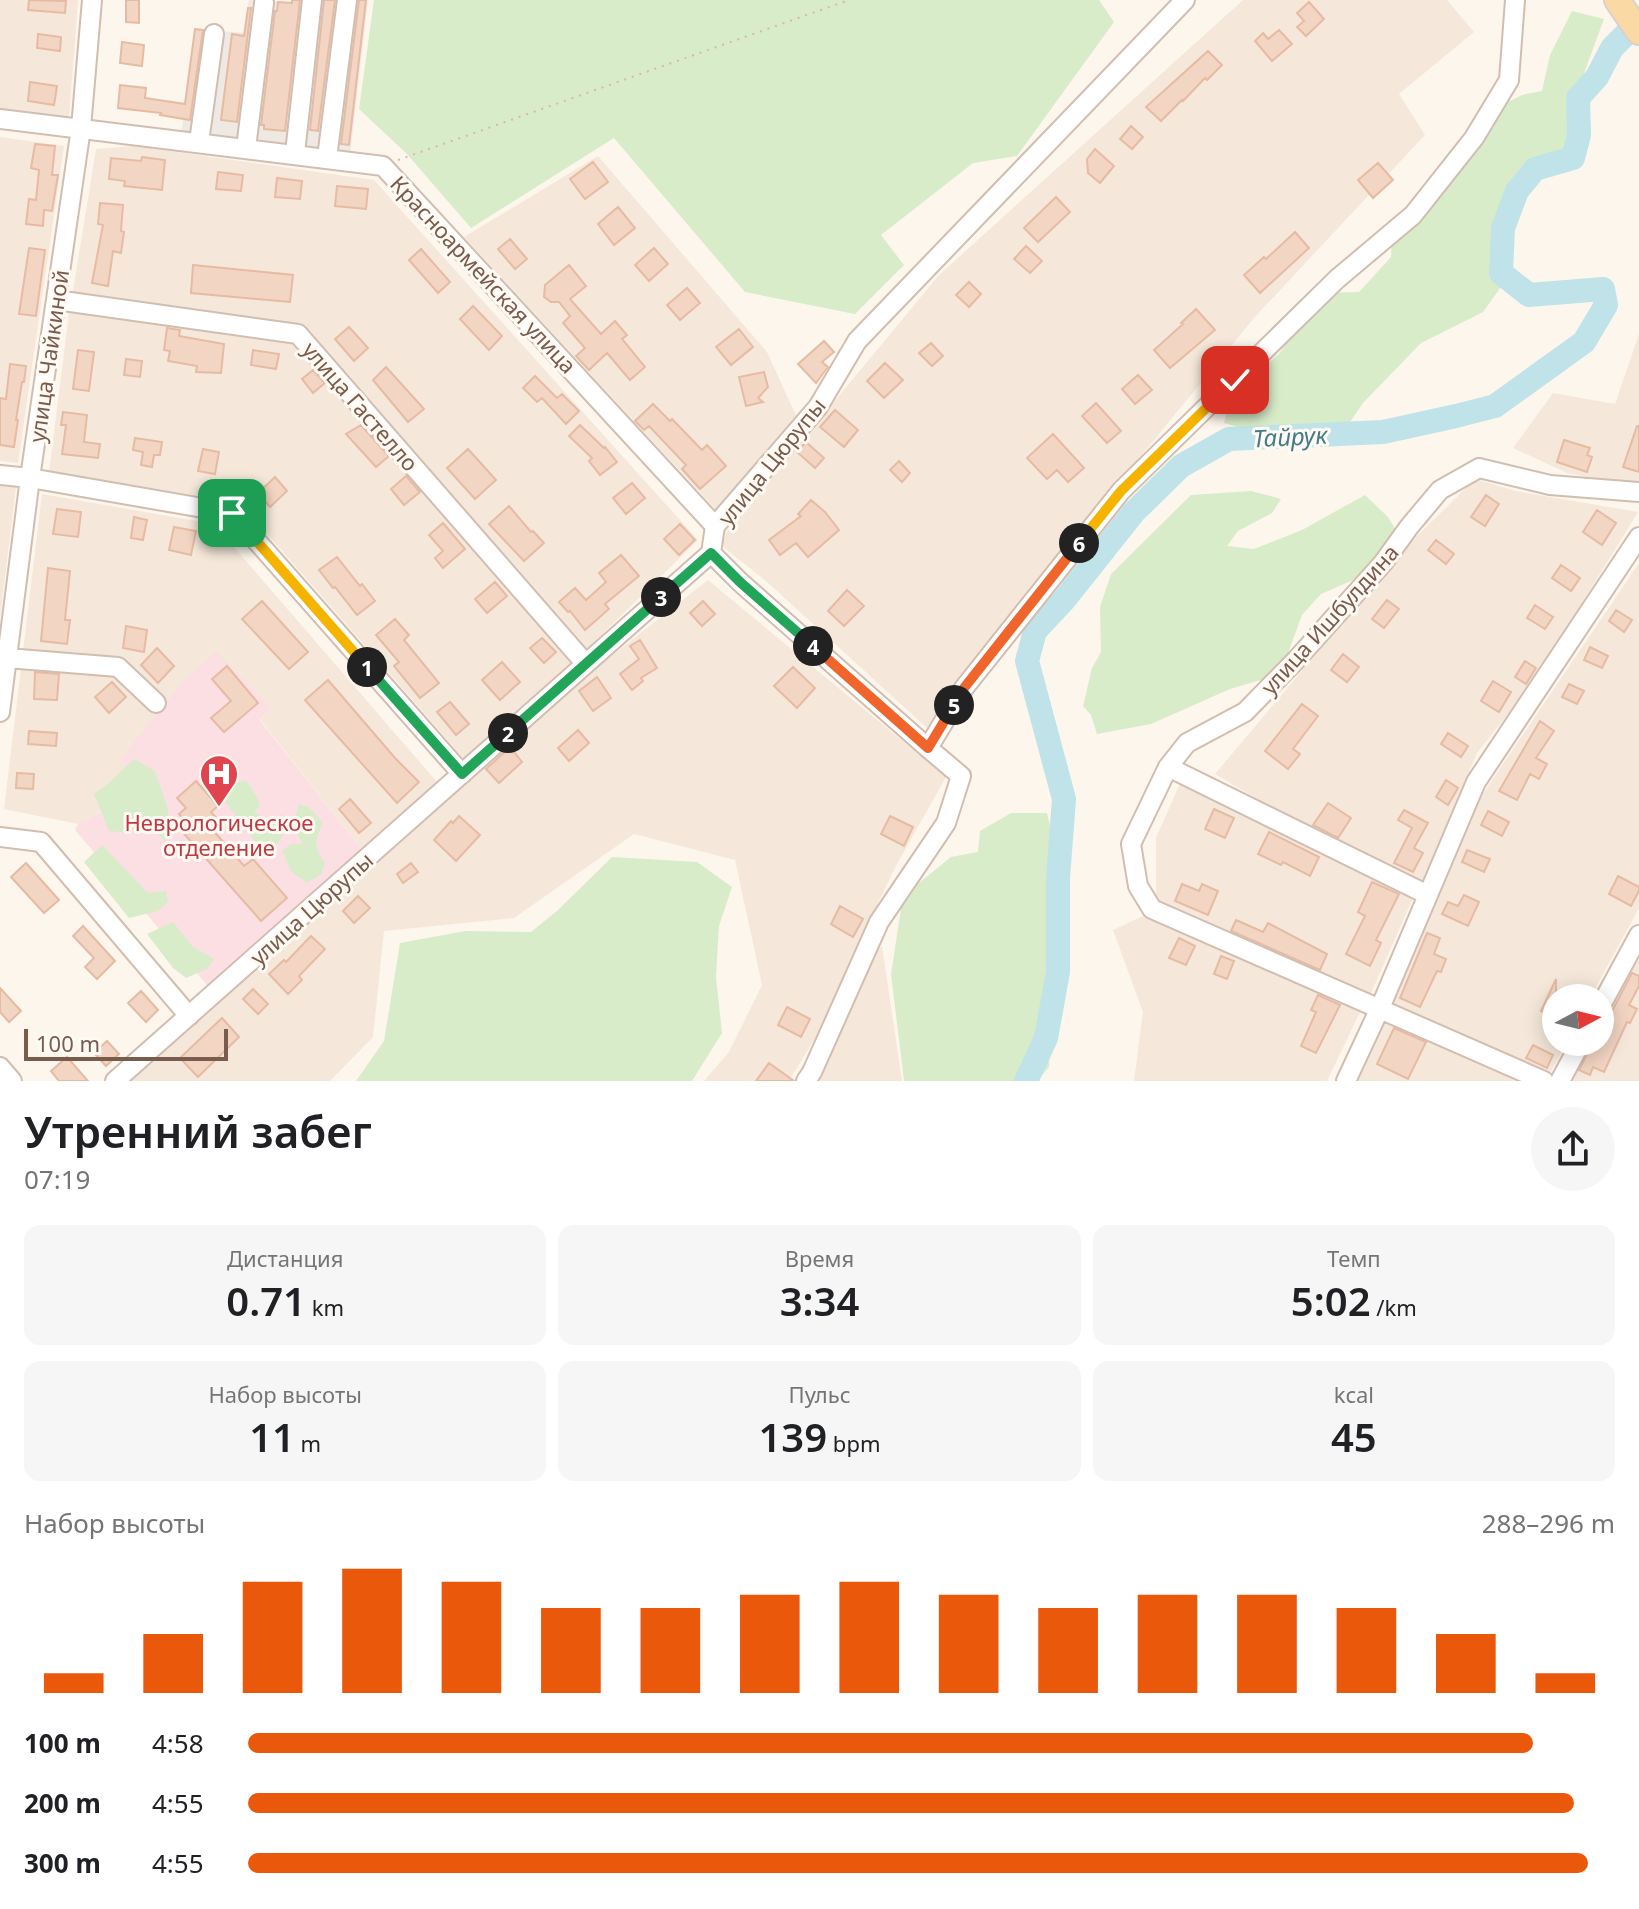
<!DOCTYPE html>
<html lang="ru">
<meta charset="utf-8">
<style>
:root{--surface:#fff;--page:#f6f6f6;--text:#202124;--muted:#757577;--accent:#ea580c}
body{margin:0;font-family:"Noto Sans",sans-serif;background:var(--page);color:var(--text);height:100vh;display:flex;flex-direction:column;font-size:30px;white-space:nowrap}
*{box-sizing:border-box;margin:0}
p{font-size:26px;color:var(--muted)}
.icon{flex:none;width:44px;height:44px;fill:none;stroke:currentColor;stroke-width:2;stroke-linecap:round;stroke-linejoin:round}
.map{position:relative;height:1081px;overflow:hidden}
.sheet{display:flex;flex-direction:column;background:var(--surface);flex:1}
.sheet>*{flex:none}
.needle{width:52px;rotate:83deg}
.tools{position:absolute;left:1542px;top:984px;display:grid;gap:16px}
.tools a{display:grid;place-items:center;width:72px;height:72px;border-radius:50%;background:var(--surface);box-shadow:0 4px 20px #0003;font-size:40px}
.scale{position:absolute;left:24px;bottom:20px;width:204px;box-sizing:border-box;padding-left:8px;border:4px solid #7a5c4d;border-top:0;font-size:22px;line-height:28px;white-space:nowrap;color:#7a5c4d;-webkit-text-stroke:6px #fffaf3;paint-order:stroke}
.pin{position:absolute;display:grid;place-items:center;width:68px;height:68px;color:#fff;margin:-34px;border-radius:16px;box-shadow:0 4px 12px #0006}
.km{position:absolute;width:40px;height:40px;margin:-20px;border-radius:50%;background:#222;color:#fff;font-size:22px;line-height:40px;text-align:center}
.round{display:grid;place-items:center;flex:none;width:84px;height:84px;border-radius:42px;background:var(--page)}
.headline{display:flex;align-items:center;justify-content:space-between;height:136px;padding:0 24px}
h1{font-size:44px;font-weight:600;line-height:60px}
.stats{display:grid;grid-template-columns:repeat(3,1fr);gap:12px;height:136px;padding:8px 24px}
.stats div{display:grid;align-content:center;border-radius:16px;background:var(--page);text-align:center}
.stats b{font-size:40px;font-weight:600}
.stats small{font-size:22px;font-weight:400}
.stats p{font-size:22px}
.chart{height:224px;padding:16px 24px}
.chart p{display:flex;justify-content:space-between}
.chart svg{width:100%;height:144px;margin-top:8px;stroke:var(--accent);stroke-width:6}
ul{padding:0 24px;list-style:none;font-size:26px}
li{display:grid;grid-template-columns:128px 96px 1fr;align-items:center;height:60px}
li i{height:20px;border-radius:10px;background:var(--accent)}
.map>svg:first-child{display:block}
</style>
<div class="map">
<svg width="1639" height="1081" viewBox="0 0 1639 1081">
<rect width="100%" height="100%" fill="#fdf6ec"/>
<!-- residential -->
<path fill="#f5e8da" d="M0,0H78L69,118L0,110Z
M1243,0H1447L1474,32L1399,94L1425,135L1254,318L1003,624L927,728L767,582L722,546L727,531L939,275Z
M0,137L64,146L18,463L0,461Z
M134,146L374,180L698,540L585,651L309,331L72,297L96,149Z
M598,156L767,352L799,422L718,512L464,237Z
M69,313L170,322L295,342L578,663L466,761L239,502L49,472Z
M1639,334V487L1567,473L1513,448L1553,393L1615,404Z
M1475,479L1516,491L1638,512L1533,683L1477,753L1423,884L1327,840L1215,774L1404,549Z
M0,486L16,487L0,618Z
M42,494L214,524L437,782L362,850L259,718L271,709L138,792L78,824L4,809Z
M1639,563V908L1590,998H1556V1042H1567L1549,1075L1388,1005L1484,792Z
M708,580L946,777L897,864L873,913L828,1017L789,1081H704L729,1052L762,985L735,860L634,834L514,918L384,931L373,1037L330,1081H129L544,709Z
M1181,781L1413,898L1368,1000L1156,904V838Z
M1145,915L1362,1008L1327,1081H1134L1143,1012L1113,930Z
M882,946L902,1081H818L874,954Z
M1639,948V1081H1567L1588,1042H1600V1020Z
M1381,1014L1527,1081H1350Z"/>
<!-- industrial -->
<path fill="#efe9e4" d="M249,0L291,3L292,0H368L350,156L181,135L195,29L244,33Z"/>
<!-- medical -->
<path fill="#fbdfe3" d="M216,651L272,709L259,719L362,850L207,985L75,830L78,824L137,793L121,758L183,682Z"/>
<!-- green -->
<path fill="#d8ecc9" d="M374,0H1099L1114,22L1017,156L973,163L881,235L904,265L855,314L745,292L614,138L471,228L406,153L359,109Z
M1572,11L1604,19L1569,114L1570,151L1525,171L1495,219L1501,287L1483,312L1421,343L1363,403L1348,425L1256,432L1224,423L1231,395L1279,354L1303,316L1321,293L1359,292L1391,257L1392,228L1418,199L1478,117L1522,95L1542,91L1550,55Z
M1251,491L1281,499L1272,513L1238,531L1227,546L1254,549L1302,530L1365,495L1388,517L1397,532L1387,553L1351,581L1321,594L1302,615L1288,653L1264,679L1230,689L1151,724L1097,734L1091,715L1083,706L1092,668L1101,652L1100,607L1111,574L1191,495Z
M208,758L217,760L228,769L224,777L232,786L246,780L257,797L260,806L254,812L266,819L282,815L294,822L299,804L309,807L323,823C315,840 313,847 325,863L321,874L307,883L291,871L282,851L291,844H303L295,830L284,833L276,846L266,849L258,845L203,773Z
M134,759L155,771L168,809L166,842L147,821L130,833L109,831L94,794L108,784Z
M1011,813H1047L1055,847L1052,908L1053,984L1049,1067L1037,1081H904L891,974L901,909L919,883L951,857L978,852L980,831Z
M102,845L148,893L166,891L168,902L158,911L129,918L84,862Z
M612,857L697,862L732,887L719,926L716,977L722,1033L692,1081H356L384,1041L400,943L465,931L531,932L558,910Z
M173,922L193,947L214,959L207,969L186,978L173,968L147,934Z"/>
<g fill="none" stroke-linecap="round" stroke-linejoin="round">
<!-- river -->
<path stroke="#bfe3e8" stroke-width="24" d="M1026,1081L1046,1038L1058,972V878L1064,799L1027,661L1035,631L1064,600L1134,512L1181,466L1229,439L1383,432L1456,416L1495,406L1584,342L1606,305L1603,289L1529,295L1501,273L1503,228L1517,191L1535,169L1573,158L1579,135L1578,98L1597,77L1612,48L1639,21"/>
</g>
<!-- building -->
<path fill="#f3d5c3" stroke="#e6bba3" stroke-width="2" d="M29,0L66,1L65,13L28,10Z
M126,0H139V23L126,22Z
M292,0H300L285,131L264,129V125H261L275,11H277L278,2L292,3Z
M324,0H335L318,131L310,130Z
M359,0H366L349,145L341,144Z
M1309,2L1324,19L1306,36L1297,27L1304,21L1297,13Z
M248,8H251L237,122L221,120L232,34L244,36Z
M195,29L203,30L190,120L160,115L161,113L118,108L120,85L146,88L145,98L185,104Z
M1279,30L1292,44L1272,61L1255,41L1263,33L1268,39Z
M38,34L61,37L60,51L37,48Z
M122,42L144,45L142,66L120,63Z
M1208,51L1222,65L1207,80L1205,78L1183,101L1182,100L1161,121L1146,107Z
M30,82L57,86L54,105L28,101Z
M1131,126L1143,137L1132,149L1120,139Z
M35,144L55,146L52,175H58L52,211L44,210L43,226L26,224L29,199L36,200L39,170L31,168Z
M1095,149L1114,166L1100,183L1088,173L1087,159Z
M142,157L165,160L162,190L124,186L125,181L109,179L111,158L141,161Z
M593,162L608,182L585,199L570,179Z
M1378,163L1393,180L1373,198L1358,180Z
M218,172L243,175L241,191L216,189Z
M277,178L302,181L300,199L275,197Z
M337,186L368,189L366,209L335,206Z
M1056,197L1070,212L1038,242L1024,228Z
M100,203L123,205L121,231L124,232L121,253L113,251L108,286L92,283L103,225L98,224Z
M618,207L635,228L614,245L598,224Z
M1295,232L1309,248L1260,293L1244,275L1264,257L1266,259Z
M510,239L527,259L515,269L498,249Z
M1026,246L1042,261L1030,273L1014,259Z
M29,248L45,250L36,316L19,314Z
M654,248L668,264L649,281L635,265Z
M421,249L450,282L438,293L409,260Z
M193,265L293,275L290,302L191,293Z
M569,265L586,286L570,299L601,334L615,321L627,335L622,339L645,367L630,380L607,353L589,370L576,356L585,348L563,323L570,316L559,302H551L544,297L545,285Z
M969,282L981,294L969,307L956,295Z
M687,288L700,303L680,320L667,305Z
M473,306L502,336L489,350L460,319Z
M1196,309L1215,330L1170,368L1154,350L1183,324L1181,323Z
M349,327L368,348L354,361L335,339Z
M167,328L180,330L179,336L224,344L221,373L196,372L197,366L168,361L170,351L164,350Z
M739,329L753,347L731,365L716,347Z
M824,341L834,352L822,362L828,367L816,383L798,364Z
M931,343L943,356L932,366L919,353Z
M78,350L94,352L89,391L73,389Z
M253,350L279,354L276,369L251,365Z
M126,359L142,361L140,377L124,375Z
M885,363L903,380L884,398L867,381Z
M10,364L26,366L24,382H22L16,420H18L14,447L0,445V398L6,399Z
M386,367L424,409L408,422L373,380Z
M313,370L325,383L313,393L302,379Z
M764,372L768,387L758,398L763,402L746,406L739,377Z
M1138,375L1152,390L1135,404L1122,389Z
M535,376L557,398L562,394L579,411L566,424L542,398L537,402L523,388Z
M1096,403L1121,431L1107,443L1082,416Z
M653,404L670,421L672,419L702,450L707,445L726,466L700,489L682,469L686,465L649,426L644,430L635,421Z
M835,410L858,430L844,447L820,427Z
M63,412L87,415L84,442L100,444L98,458L62,454L66,425H61Z
M361,425L389,456L376,467L346,434Z
M580,425L604,448L605,447L617,462L600,475L589,461L592,458L569,436Z
M1637,426H1639V472L1623,467Z
M1053,434L1084,468L1068,482L1057,470L1047,479L1027,458Z
M135,438L162,442L160,455H154L152,467L141,465L143,452L133,450Z
M1564,440L1590,448L1587,455L1592,457L1587,472L1557,462Z
M806,442L824,458L815,468L797,452Z
M203,449L219,452L215,474L198,471Z
M468,449L496,480L475,499L447,468Z
M899,461L910,473L902,482L890,470Z
M406,476L420,492L404,505L391,489Z
M275,477L287,491L270,507L258,493Z
M632,483L645,498L626,514L613,498Z
M1486,495L1499,504L1485,526L1471,517Z
M811,500L825,512L839,530L808,557L796,543L780,555L769,540L801,516L798,514Z
M509,506L531,532L533,531L544,543L524,561L489,524Z
M57,509L81,512L78,537L53,534Z
M1597,510L1616,523L1602,545L1583,532Z
M134,517L147,520L143,540L131,538Z
M443,523L465,549L443,568L435,558L443,551L429,535Z
M680,524L695,540L679,555L664,539Z
M174,527L196,531L191,555L169,550Z
M1436,540L1454,554L1446,564L1428,550Z
M621,555L639,576L605,604L609,609L585,630L570,611L568,612L559,602L575,588L586,600L606,582L599,573Z
M337,557L360,586L362,584L375,601L357,615L335,587L333,588L319,570Z
M1561,565L1580,578L1571,591L1552,578Z
M48,568L70,571L65,620H70L67,644L41,641Z
M495,582L507,596L487,613L475,599Z
M847,590L864,606L844,626L828,611Z
M1387,600L1399,609L1384,628L1372,619Z
M262,601L308,652L289,669L242,619Z
M703,601L715,614L702,626L690,613Z
M1535,605L1553,617L1545,629L1527,618Z
M1616,610L1632,620L1624,632L1609,621Z
M395,619L409,635L404,640L439,683L420,698L394,666L399,662L376,635Z
M126,626L147,630L144,652L123,648Z
M542,638L556,652L544,663L530,648Z
M640,640L657,668L641,678L643,681L632,690L620,674L639,659L630,646Z
M1590,647L1608,656L1602,668L1584,660Z
M157,648L174,666L158,683L141,665Z
M1343,654L1359,667L1347,682L1331,670Z
M1525,661L1536,668L1526,684L1515,677Z
M502,662L520,682L500,700L482,680Z
M227,666L258,703L224,732L211,718L231,701L212,679Z
M793,667L815,688L797,708L774,686Z
M35,672L59,674L57,700L34,699Z
M597,677L611,698L593,711L579,691Z
M328,680L395,758L419,782L397,803L305,700Z
M1493,681L1511,692L1499,712L1481,701Z
M112,682L126,697L109,713L95,697Z
M1569,684L1584,691L1577,704L1562,697Z
M450,702L469,724L456,735L437,712Z
M1302,704L1318,716L1293,749L1300,754L1288,769L1265,751Z
M1540,721L1554,731L1536,758L1547,764L1539,779L1530,774L1517,800L1499,791Z
M578,730L589,743L569,761L558,748Z
M29,731L57,733L56,746L28,744Z
M1448,733L1468,746L1461,757L1441,744Z
M510,747L522,762L499,783L486,769Z
M17,773L34,774L33,789L16,788Z
M1446,780L1458,788L1448,805L1436,797Z
M196,781L218,806L211,812L220,822L212,829L244,866L253,859L287,898L261,921L179,828L186,822L179,814L186,808L177,798Z
M350,799L371,823L359,833L339,809Z
M1328,803L1351,818L1338,838L1313,825Z
M1214,809L1234,818L1225,838L1205,829Z
M1404,810L1428,823L1414,848L1423,853L1413,872L1394,863L1412,828L1398,820Z
M1488,811L1509,822L1502,836L1481,825Z
M459,816L480,835L456,861L434,840L451,821L453,823Z
M890,816L913,827L904,846L881,834Z
M1269,832L1319,857L1310,876L1283,862L1281,865L1258,854Z
M1467,850L1490,859L1484,872L1462,862Z
M26,863L59,900L44,913L11,877Z
M411,863L418,872L403,883L397,874Z
M1618,876L1639,887V891L1631,906L1609,894Z
M1372,882L1399,894L1376,940L1381,943L1370,966L1346,954L1365,916L1358,912Z
M1182,884L1199,891L1202,884L1218,891L1208,915L1175,901Z
M1464,895L1479,902L1468,926L1442,914L1448,902L1458,906Z
M358,896L370,908L354,923L343,911Z
M840,906L863,919L853,937L831,924Z
M1236,920L1263,932L1268,923L1327,954L1320,970L1231,931Z
M83,926L115,961L97,979L85,967L94,958L73,936Z
M1427,933L1440,938L1434,954L1446,959L1441,972L1437,971L1420,1007L1400,998Z
M311,936L325,949L299,976L302,980L288,994L269,974L284,960L286,962Z
M1179,938L1195,946L1186,965L1169,958Z
M1221,956L1234,961L1227,979L1214,974Z
M1632,973L1639,976V986L1629,1005L1637,1009L1630,1023L1627,1022L1604,1072L1593,1067L1590,1075L1579,1070L1593,1042H1600V1028L1605,1018L1611,1013Z
M1556,979V1018L1541,1011Z
M0,988L21,1011L9,1022L0,1012Z
M253,989L268,1004L258,1014L243,999Z
M141,991L158,1010L146,1022L128,1003Z
M1318,995L1340,1005L1316,1053L1301,1046L1316,1012L1311,1010Z
M787,1007L810,1019L801,1037L778,1025Z
M222,1018L239,1037L198,1077L180,1058Z
M1394,1028L1426,1042L1408,1079L1377,1064Z
M107,1041L119,1054L106,1066L94,1053Z
M1533,1045L1553,1055L1547,1068L1526,1058Z
M67,1057L88,1081H59L51,1071Z
M769,1063L794,1081H756Z"/>
<g fill="none" stroke-linecap="round" stroke-linejoin="round">
<defs>
<path id="minor" d="M0,119L383,166L715,526
M199,142L214,34
M246,148L264,3
M295,153L312,0
M327,158L347,0
M56,300L298,334L585,663
M0,475L30,478L232,513L462,774
M711,553L740,582L928,748
M7,658L118,667L156,703
M0,712L30,478L81,128L92,0
M1168,767L1428,895
M0,837L41,842L189,1016
M1600,1007L1639,935
M0,1067L12,1081
M115,1081L711,553L715,526L818,407L857,341L1185,0
M806,1081L812,1072L879,922L946,823L961,776L928,748L964,688L1121,491L1337,279L1413,215L1474,138L1509,80L1515,0
M1346,1081L1380,1008L1476,782L1639,537
M1544,1081L1152,909L1138,886L1131,844L1168,767L1187,743L1245,712L1296,660L1383,563L1409,527L1440,490L1479,468L1550,485L1639,492
M1560,1081L1581,1042"/>
<path id="major" d="M1617,0L1639,32"/>
</defs>
<!-- minor casing -->
<use href="#minor" stroke="#d1beb0" stroke-width="22"/>
<!-- major casing -->
<use href="#major" stroke="#dad1cd" stroke-width="28"/>
<!-- path -->
<path stroke="#d9b8a5" stroke-width="2" stroke-dasharray="2 6" stroke-linecap="butt" d="M398,160L849,0"/>
<!-- minor -->
<use href="#minor" stroke="#fff" stroke-width="18"/>
<!-- major -->
<use href="#major" stroke="#fbd9a5" stroke-width="24"/>
</g>
<g fill="none" stroke-linecap="round" stroke-linejoin="round">
<defs>
<path id="split-1" d="M232,513L367,667"/>
<path id="split-2" d="M367,667L462,774L508,733"/>
<path id="split-3" d="M508,733L661,597"/>
<path id="split-4" d="M661,597L711,553L740,582L813,646"/>
<path id="split-5" d="M813,646L928,748L954,705"/>
<path id="split-6" d="M954,705L964,688L1079,543"/>
<path id="split-7" d="M1079,543L1121,491L1235,380"/>
</defs>
<!-- split-1 casing -->
<use href="#split-1" stroke="#fff" stroke-width="16"/>
<!-- split-2 casing -->
<use href="#split-2" stroke="#fff" stroke-width="16"/>
<!-- split-3 casing -->
<use href="#split-3" stroke="#fff" stroke-width="16"/>
<!-- split-4 casing -->
<use href="#split-4" stroke="#fff" stroke-width="16"/>
<!-- split-5 casing -->
<use href="#split-5" stroke="#fff" stroke-width="16"/>
<!-- split-6 casing -->
<use href="#split-6" stroke="#fff" stroke-width="16"/>
<!-- split-7 casing -->
<use href="#split-7" stroke="#fff" stroke-width="16"/>
<!-- split-1 -->
<use href="#split-1" stroke="#f5b400" stroke-width="10"/>
<!-- split-2 -->
<use href="#split-2" stroke="#22a559" stroke-width="10"/>
<!-- split-3 -->
<use href="#split-3" stroke="#22a559" stroke-width="10"/>
<!-- split-4 -->
<use href="#split-4" stroke="#22a559" stroke-width="10"/>
<!-- split-5 -->
<use href="#split-5" stroke="#f0652b" stroke-width="10"/>
<!-- split-6 -->
<use href="#split-6" stroke="#f0652b" stroke-width="10"/>
<!-- split-7 -->
<use href="#split-7" stroke="#f5b400" stroke-width="10"/>
</g>
<!-- icons -->
<defs>
<symbol id="hospital-pin" viewBox="-11 -11 22 30"><path d="M0 17L-7.5 6A9.5 9.5 0 1 1 7.5 6Z" fill="#e0444e" stroke="#fffaf3"/><path d="M-5-5h3v3.5h4V-5h3V5h-3V1.5h-4V5h-3Z" fill="#fff"/></symbol>
</defs>
<g fill-rule="evenodd">
<use href="#hospital-pin" x="197" y="752" width="44" height="60"/>
</g>
<g text-anchor="middle" dominant-baseline="central" stroke-width="6" stroke-linejoin="round" paint-order="stroke">
<!-- street labels -->
<g font-size="22" fill="#7a5c4d" stroke="#fffaf3">
<text transform="translate(484 274) rotate(47)">Красноармейская улица</text>
<text transform="translate(48 356) rotate(-82)">улица Чайкиной</text>
<text transform="translate(361 406) rotate(49)">улица Гастелло</text>
<text transform="translate(771 461) rotate(-51)">улица Цюрупы</text>
<text transform="translate(1329 619) rotate(-48)">улица Ишбулдина</text>
<text transform="translate(311 908) rotate(-42)">улица Цюрупы</text>
</g>
<!-- health labels -->
<g font-size="22" fill="#be3a42" stroke="#fffaf3">
<text x="219" y="822">Неврологическое<tspan x="219" dy="25">отделение</tspan></text>
</g>
<!-- water labels -->
<g font-size="24" font-style="italic" fill="#437c86" stroke="#fffaf3">
<text transform="translate(1290 436) rotate(-3)">Тайрук</text>
</g>
</g>
</svg>
<div class="tools">
<a><svg class="needle" viewBox="-14 -14 28 28"><path d="M0-13l5 13h-10z" fill="#e53935"/><path d="M0 13l5-13h-10z" fill="#757577"/></svg></a>
</div>
<div class="scale">100 m</div>
<div class="pin" style="left:232px;top:513px;background:#1e9e55"><svg class="icon" aria-label="arrive" viewBox="0 0 24 24"><path d="M6 21V4h12l-3 4 3 4H6"/></svg></div>
<div class="pin" style="left:1235px;top:380px;background:#d93025"><svg class="icon" aria-label="check" viewBox="0 0 24 24"><path d="M5 12l5 5 9-10"/></svg></div>
<b class="km" style="left:367px;top:667px">1</b>
<b class="km" style="left:508px;top:733px">2</b>
<b class="km" style="left:661px;top:597px">3</b>
<b class="km" style="left:813px;top:646px">4</b>
<b class="km" style="left:954px;top:705px">5</b>
<b class="km" style="left:1079px;top:543px">6</b>
</div>
<section class="sheet">
<div class="headline"><div><h1>Утренний забег</h1><p>07:19</p></div><a class="round"><svg class="icon" aria-label="share" viewBox="0 0 24 24"><path d="M12 15V3M7 8l5-5 5 5M5 13v7h14v-7"/></svg></a></div>
<div class="stats">
<div><p>Дистанция</p><b>0.71<small> km</small></b></div>
<div><p>Время</p><b>3:34</b></div>
<div><p>Темп</p><b>5:02<small> /km</small></b></div>
</div>
<div class="stats">
<div><p>Набор высоты</p><b>11<small> m</small></b></div>
<div><p>Пульс</p><b>139<small> bpm</small></b></div>
<div><p>kcal</p><b>45</b></div>
</div>
<div class="chart"><p><span>Набор высоты</span>288–296 m</p>
<svg viewBox="0 0 160 44" preserveAspectRatio="none"><path d="M5 44V38M15 44V26M25 44V10M35 44V6M45 44V10M55 44V18M65 44V18M75 44V14M85 44V10M95 44V14M105 44V18M115 44V14M125 44V14M135 44V18M145 44V26M155 44V38"/></svg>
</div>
<ul>
<li><b>100 m</b>4:58<i style="width:94%"></i></li>
<li><b>200 m</b>4:55<i style="width:97%"></i></li>
<li><b>300 m</b>4:55<i style="width:98%"></i></li>
</ul>
</section>
